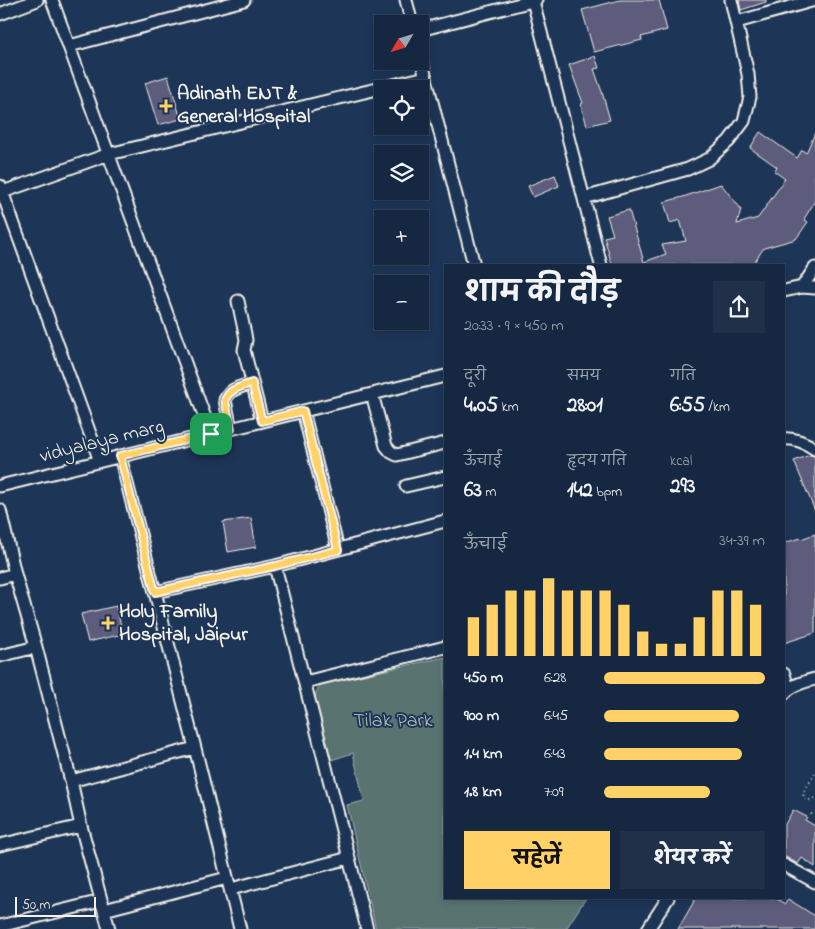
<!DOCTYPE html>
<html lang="hi">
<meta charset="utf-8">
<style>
:root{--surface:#162841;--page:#1f3048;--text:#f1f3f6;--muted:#9ea6b1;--line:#35445a;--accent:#ffd166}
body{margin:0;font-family:"Indie Flower","Playpen Sans Deva",sans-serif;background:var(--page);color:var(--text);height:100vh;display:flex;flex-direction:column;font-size:19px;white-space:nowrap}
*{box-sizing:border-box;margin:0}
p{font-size:16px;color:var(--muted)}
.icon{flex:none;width:28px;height:28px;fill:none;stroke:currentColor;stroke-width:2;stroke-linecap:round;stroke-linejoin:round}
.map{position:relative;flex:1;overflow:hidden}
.panel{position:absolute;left:444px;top:264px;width:341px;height:635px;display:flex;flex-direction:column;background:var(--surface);border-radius:0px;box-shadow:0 2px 8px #0003,0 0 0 1px var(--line)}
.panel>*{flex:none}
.needle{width:32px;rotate:231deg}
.fabs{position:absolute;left:374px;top:15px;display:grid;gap:10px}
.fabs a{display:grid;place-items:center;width:55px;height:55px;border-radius:0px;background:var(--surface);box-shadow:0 2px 8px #0003,0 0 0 1px var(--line);font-size:25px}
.scale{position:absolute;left:15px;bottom:12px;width:81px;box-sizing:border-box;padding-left:5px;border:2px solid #f4f1e8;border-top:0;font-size:14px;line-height:18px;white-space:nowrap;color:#f4f1e8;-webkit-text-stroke:4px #1d3557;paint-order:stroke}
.pin{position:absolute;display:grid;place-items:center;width:42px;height:42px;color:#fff;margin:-21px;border-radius:10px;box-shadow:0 2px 8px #0006}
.round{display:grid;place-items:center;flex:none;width:52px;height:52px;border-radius:0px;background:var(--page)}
.overview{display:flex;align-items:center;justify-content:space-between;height:85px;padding:0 20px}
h1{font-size:28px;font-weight:700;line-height:38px}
.figures{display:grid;grid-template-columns:repeat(3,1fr);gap:8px;height:85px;padding:5px 20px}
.figures div{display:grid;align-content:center}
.figures b{font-size:21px;font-weight:700}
.figures small{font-size:14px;font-weight:400}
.figures p{font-size:14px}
.chart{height:140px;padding:10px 20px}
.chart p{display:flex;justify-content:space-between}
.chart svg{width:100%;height:90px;margin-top:5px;stroke:var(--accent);stroke-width:6}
.primary-button{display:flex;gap:10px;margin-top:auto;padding:10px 20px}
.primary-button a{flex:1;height:58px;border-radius:0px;background:var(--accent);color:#111;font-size:20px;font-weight:700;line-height:58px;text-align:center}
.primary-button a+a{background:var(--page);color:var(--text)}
ul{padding:0 20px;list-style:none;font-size:16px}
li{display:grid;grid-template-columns:80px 60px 1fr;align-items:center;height:38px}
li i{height:12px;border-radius:6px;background:var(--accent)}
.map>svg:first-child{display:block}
</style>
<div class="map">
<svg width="815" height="929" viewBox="0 0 815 929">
<rect width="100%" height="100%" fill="#1d3557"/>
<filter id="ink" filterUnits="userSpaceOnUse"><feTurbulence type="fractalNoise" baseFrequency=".02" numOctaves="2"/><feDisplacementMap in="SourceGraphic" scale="10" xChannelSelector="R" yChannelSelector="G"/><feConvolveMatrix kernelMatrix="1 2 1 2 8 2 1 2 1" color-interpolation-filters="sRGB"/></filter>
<g filter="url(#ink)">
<!-- green -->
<path fill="#597370" stroke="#a6b2ac" d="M445,657V898H586L566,929H376L347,805L364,801L353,753L331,760L315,696L319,685Z"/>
<!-- building -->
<path fill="#5d5c7b" stroke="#f4f1e8" d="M620,0H659L667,30L641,37L642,40L594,52L582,10Z
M739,0H766V2L741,10Z
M595,56L599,68L594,69L602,92L610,120L587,126L581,104L583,103L569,65Z
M168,76L181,119L158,125L145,83Z
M760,132L797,158L802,150L806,153L815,133V201L804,219L808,222L796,239L764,248L752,265H612L604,237L613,235L607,216L629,210L644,262L666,254L662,245L686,241L680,220L670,223L664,202L683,197L721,184L741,209L737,224L758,218L785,179L774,171L777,167L750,148Z
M555,175L559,186L533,197L528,186Z
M810,455L815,456V511L794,461Z
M251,518L256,547L228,552L223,522Z
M815,534V633L784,643V543L801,538V539Z
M116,606L123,634L88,642L81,614Z
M793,810L807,817L805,820L815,826V867L802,858L798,864L784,856V826Z
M696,898H775L785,904L788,899L815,916V929H678Z"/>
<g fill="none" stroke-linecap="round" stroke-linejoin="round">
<defs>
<path id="minor" d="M52,0L211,434
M406,0L412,24
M533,1L601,265
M0,14L37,0
M737,22L815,0
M420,30L536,0
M69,46L244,0
M420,55L474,265
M0,186L100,461
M0,193L109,154L426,77
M584,198L688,169L709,159L729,141L744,121L750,97L748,74L731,0
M802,287L815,268
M784,291L802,287L815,288
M238,301L245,334L246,340L244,350L262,421
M372,394L386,446L391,452L397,455L445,443
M303,411L338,549
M231,429L225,400C230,388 241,387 252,383
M784,439C794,438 807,443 815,449
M120,456L195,748L240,929
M0,486L445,376
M406,486L445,477
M0,510L15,574L36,647L71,781L81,826L109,929
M275,566L367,929
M0,578L15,574
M155,592L275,566L445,521
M0,656L36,647
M784,674L788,689
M305,682L445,647
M784,694C791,685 804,682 815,679
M71,781L195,748
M0,845L81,826
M784,865L815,882
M231,889L349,858
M104,910L227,878
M0,926L101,901
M648,929L668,898"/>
</defs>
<!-- minor casing -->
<use href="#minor" stroke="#f4f1e8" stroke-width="15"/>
<!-- path -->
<path stroke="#f4f1e8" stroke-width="2" stroke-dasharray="1 4" stroke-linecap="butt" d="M815,773L803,793L804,798L807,801L815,798
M811,814L815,816"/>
<!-- minor -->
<use href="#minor" stroke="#1d3557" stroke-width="11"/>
</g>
</g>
<g fill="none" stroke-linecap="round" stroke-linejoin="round" filter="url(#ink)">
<defs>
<path id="route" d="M252,383L262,421L303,411L338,550L275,566L155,592L120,456L231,429L225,400C230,388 241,387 252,383Z"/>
</defs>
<!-- route casing -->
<use href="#route" stroke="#fff" stroke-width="10"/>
<!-- route -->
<use href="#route" stroke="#ffd166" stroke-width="6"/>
</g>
<!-- markers -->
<g fill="#ffd166" stroke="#1d3557" stroke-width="2">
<path d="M163.5 98.5h5v5h5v5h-5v5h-5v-5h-5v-5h5z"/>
<path d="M105.5 615.5h5v5h5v5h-5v5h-5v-5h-5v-5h5z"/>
</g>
<g text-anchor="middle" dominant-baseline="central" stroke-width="4" stroke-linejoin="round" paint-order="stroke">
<!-- poi labels -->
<g font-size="20" font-weight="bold" fill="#f4f1e8" stroke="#1d3557" text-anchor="start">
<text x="177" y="94">Adinath ENT &amp;<tspan x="177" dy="23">General Hospital</tspan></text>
<text x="119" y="612">Holy Family<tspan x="119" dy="23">Hospital, Jaipur</tspan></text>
</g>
<!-- street labels -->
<g font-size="20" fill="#f4f1e8" stroke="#1d3557">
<text transform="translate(102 442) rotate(-14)">vidyalaya marg</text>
</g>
<!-- park labels -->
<g font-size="20" fill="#b6bfb8" stroke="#1d3557">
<text x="393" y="721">Tilak Park</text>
</g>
</g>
</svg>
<div class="fabs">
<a><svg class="needle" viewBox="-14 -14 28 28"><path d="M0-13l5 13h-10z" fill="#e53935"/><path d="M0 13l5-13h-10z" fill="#9ea6b1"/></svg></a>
<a><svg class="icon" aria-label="locate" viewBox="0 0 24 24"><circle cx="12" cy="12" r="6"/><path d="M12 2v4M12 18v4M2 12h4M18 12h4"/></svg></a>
<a><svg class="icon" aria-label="layers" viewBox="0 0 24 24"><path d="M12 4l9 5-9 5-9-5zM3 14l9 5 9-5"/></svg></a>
<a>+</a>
<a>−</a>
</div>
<div class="scale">50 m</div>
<div class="pin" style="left:211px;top:434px;background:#1e9e55"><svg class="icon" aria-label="arrive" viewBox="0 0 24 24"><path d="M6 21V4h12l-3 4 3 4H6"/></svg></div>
<section class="panel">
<div class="overview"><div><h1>शाम की दौड़</h1><p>20:33 · 9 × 450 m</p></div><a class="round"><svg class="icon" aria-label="share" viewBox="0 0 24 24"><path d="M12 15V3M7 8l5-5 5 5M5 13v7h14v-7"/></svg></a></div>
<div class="figures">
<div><p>दूरी</p><b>4.05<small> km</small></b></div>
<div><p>समय</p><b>28:01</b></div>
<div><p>गति</p><b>6:55<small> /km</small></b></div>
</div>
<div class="figures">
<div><p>ऊँचाई</p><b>63<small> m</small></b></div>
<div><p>हृदय गति</p><b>142<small> bpm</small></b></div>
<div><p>kcal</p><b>293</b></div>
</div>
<div class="chart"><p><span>ऊँचाई</span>34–39 m</p>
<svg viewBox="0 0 160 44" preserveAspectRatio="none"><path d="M5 44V25M15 44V19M25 44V12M35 44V12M45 44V6M55 44V12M65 44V12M75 44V12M85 44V19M95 44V32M105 44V38M115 44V38M125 44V25M135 44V12M145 44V12M155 44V19"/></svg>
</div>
<ul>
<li><b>450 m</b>6:28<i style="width:100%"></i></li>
<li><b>900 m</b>6:45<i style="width:84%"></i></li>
<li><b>1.4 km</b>6:43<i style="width:86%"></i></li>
<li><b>1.8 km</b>7:09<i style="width:66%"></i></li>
</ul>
<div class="primary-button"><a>सहेजें</a><a>शेयर करें</a></div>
</section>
</div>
